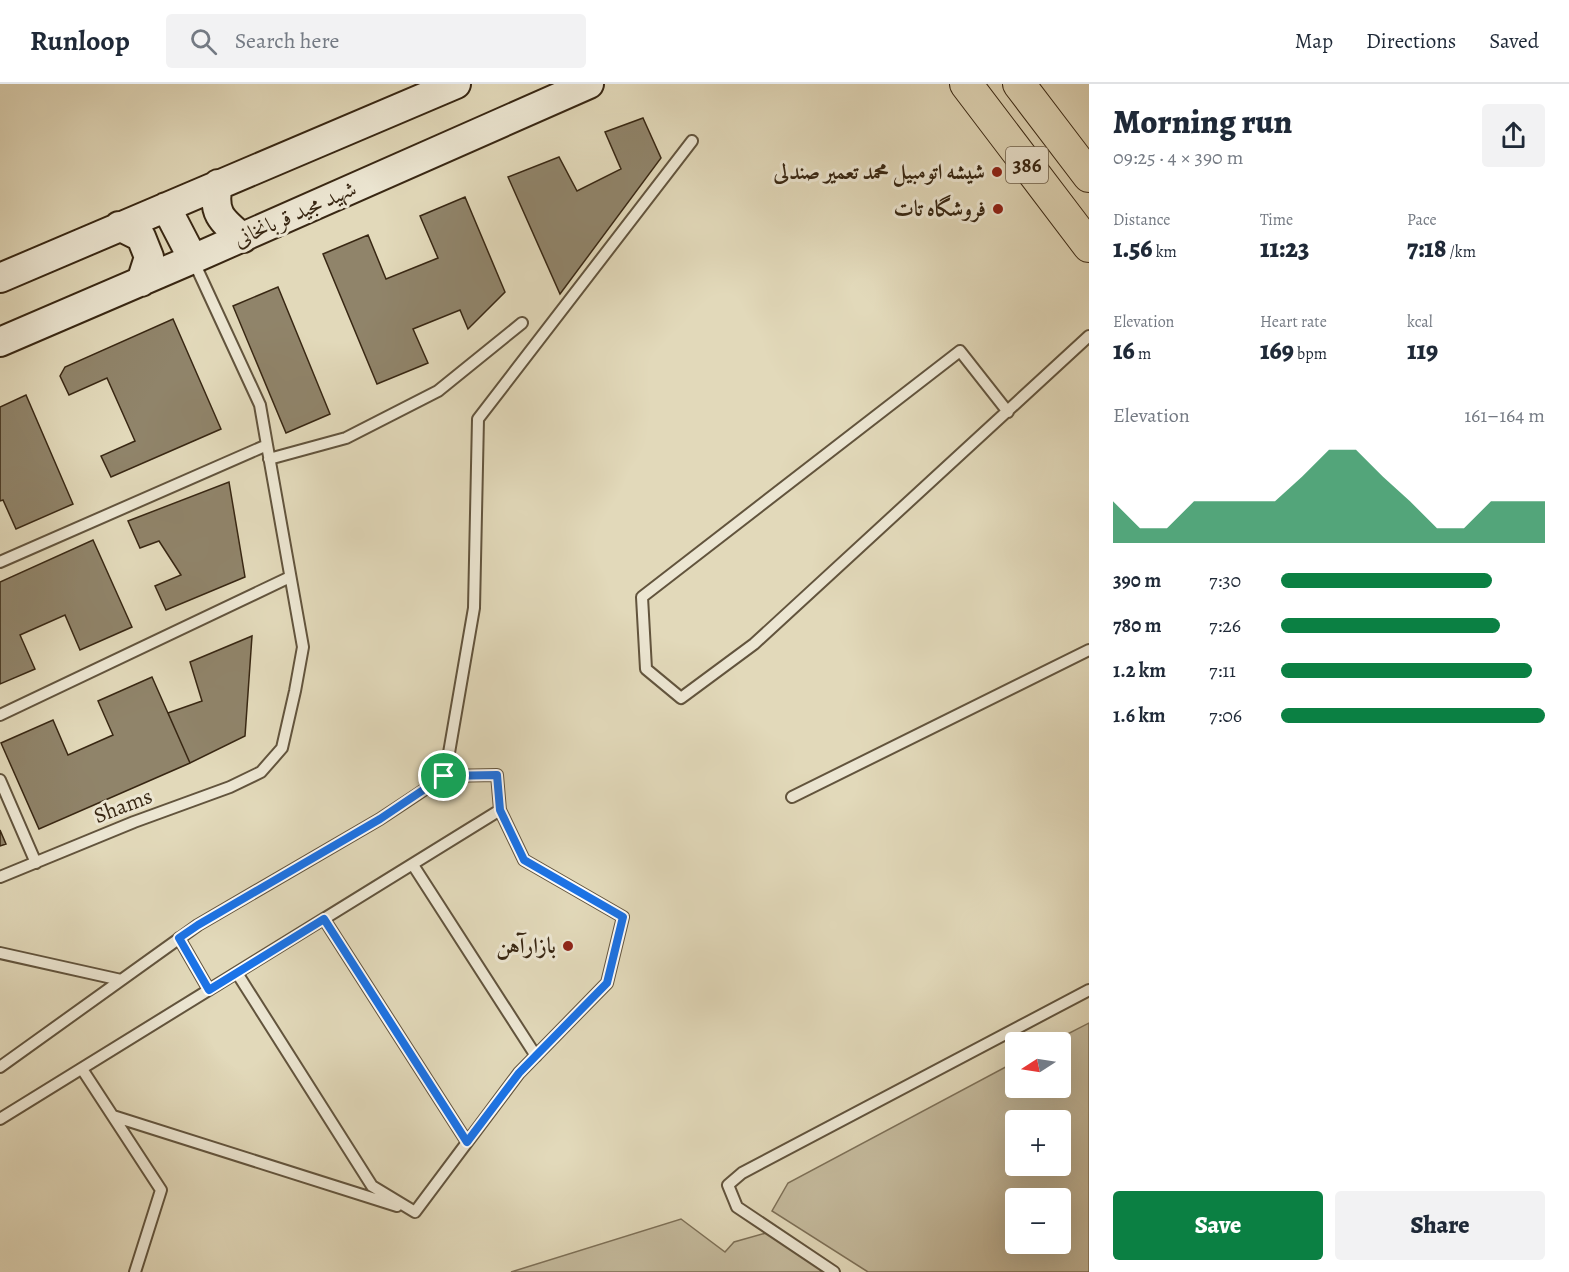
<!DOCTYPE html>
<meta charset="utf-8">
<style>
:root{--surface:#fff;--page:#f2f2f3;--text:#1f2937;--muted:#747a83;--line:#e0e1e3;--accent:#0b8043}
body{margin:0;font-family:Alegreya,Amiri,serif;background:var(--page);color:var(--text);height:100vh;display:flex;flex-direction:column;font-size:22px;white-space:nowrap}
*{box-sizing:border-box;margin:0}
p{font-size:20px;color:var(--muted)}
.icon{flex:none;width:33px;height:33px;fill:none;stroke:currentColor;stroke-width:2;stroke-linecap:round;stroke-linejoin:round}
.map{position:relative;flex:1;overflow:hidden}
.sheet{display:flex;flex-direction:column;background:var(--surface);width:480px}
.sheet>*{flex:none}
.needle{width:39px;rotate:258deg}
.fabs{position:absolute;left:1005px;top:948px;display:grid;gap:12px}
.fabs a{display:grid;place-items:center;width:66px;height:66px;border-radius:6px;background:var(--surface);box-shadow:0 6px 24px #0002;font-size:30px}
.pin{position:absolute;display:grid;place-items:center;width:51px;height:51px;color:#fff;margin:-26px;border:3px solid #fff;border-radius:50%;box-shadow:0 2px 6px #0007}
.round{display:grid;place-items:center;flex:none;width:63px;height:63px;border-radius:6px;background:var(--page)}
.headline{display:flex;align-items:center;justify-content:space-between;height:102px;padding:0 24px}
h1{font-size:33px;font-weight:800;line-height:45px}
.figures{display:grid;grid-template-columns:repeat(3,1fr);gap:9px;height:102px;padding:6px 24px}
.figures div{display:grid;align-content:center}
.figures b{font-size:26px;font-weight:800}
.figures small{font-size:16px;font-weight:400}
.figures p{font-size:16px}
.chart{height:168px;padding:12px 24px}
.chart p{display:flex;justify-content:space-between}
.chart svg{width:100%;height:108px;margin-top:6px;fill:var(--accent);opacity:.7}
.cta{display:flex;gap:12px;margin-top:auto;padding:12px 24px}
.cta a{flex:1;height:69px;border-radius:6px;background:var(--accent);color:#fff;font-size:24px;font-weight:800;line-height:69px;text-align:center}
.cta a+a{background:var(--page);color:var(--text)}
ul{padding:0 24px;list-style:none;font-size:20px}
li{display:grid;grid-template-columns:96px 72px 1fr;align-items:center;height:45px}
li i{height:15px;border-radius:8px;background:var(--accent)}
header{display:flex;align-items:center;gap:36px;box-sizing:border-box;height:84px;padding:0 30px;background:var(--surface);border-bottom:2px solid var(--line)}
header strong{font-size:28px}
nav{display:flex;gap:33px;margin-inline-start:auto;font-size:21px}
.search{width:420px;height:54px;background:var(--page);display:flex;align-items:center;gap:15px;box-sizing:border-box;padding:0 21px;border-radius:6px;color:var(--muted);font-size:22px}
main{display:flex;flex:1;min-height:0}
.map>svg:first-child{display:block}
</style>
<header>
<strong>Runloop</strong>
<div class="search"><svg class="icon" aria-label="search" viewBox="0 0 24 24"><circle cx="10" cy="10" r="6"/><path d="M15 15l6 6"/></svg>Search here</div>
<nav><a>Map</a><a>Directions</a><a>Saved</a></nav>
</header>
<main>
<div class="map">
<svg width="1089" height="1188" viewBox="0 0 1089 1188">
<rect width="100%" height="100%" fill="#e2d9ba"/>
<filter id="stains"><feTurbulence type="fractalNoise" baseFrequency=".00333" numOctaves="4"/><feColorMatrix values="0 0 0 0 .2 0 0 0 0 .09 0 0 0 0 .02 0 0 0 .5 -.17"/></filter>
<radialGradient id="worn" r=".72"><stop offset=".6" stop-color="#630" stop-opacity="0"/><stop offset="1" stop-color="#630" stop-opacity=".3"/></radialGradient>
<!-- green -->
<path fill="#c5bb9e" stroke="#7e7158" stroke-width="1.5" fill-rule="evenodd" d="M1089,939V1188H868L772,1127L788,1099L1015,978L1016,1004H1060V958H1052ZM1016,1036H1060V1082H1016ZM1016,1114H1060V1160H1016Z
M681,1135L725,1168L734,1158L773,1147L819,1183L821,1188H511Z"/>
<!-- building -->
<path fill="#90846a" stroke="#382713" stroke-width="1.5" d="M643,34L661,74L560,210L508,93L559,73L577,107L621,85L605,48Z
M465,113L505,208L468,245L460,226L413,245L428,279L377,300L323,170L368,151L386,195L438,174L420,132Z
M278,203L330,330L286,349L233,222Z
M173,235L221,345L111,393L101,372L135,357L107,294L69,311L60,292L65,283Z
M26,311L73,420L16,445L3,416L0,417V323Z
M229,398L245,493L166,526L155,502L181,491L159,457L140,464L128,437Z
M93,456L132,543L80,566L65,531L20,551L35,585L0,600V498Z
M252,552L245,652L190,679L168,629L202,617L190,578Z
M152,593L190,679L39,745L1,659L53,636L68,671L113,651L98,617Z
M0,746L6,760L0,762Z"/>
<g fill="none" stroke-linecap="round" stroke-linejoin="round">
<defs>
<path id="lane" d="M1008,328L960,267L642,513L646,585L681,614L754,560L1089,252
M269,375L346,354L438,307L522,239
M0,478L267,361
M0,631L290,493
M445,692L474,524L478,335L692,57
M0,696L36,779
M792,713L1089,566
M413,781L536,972
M0,793L134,738L230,703L261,688L282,664L295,607L303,563L267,361L260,321L193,176
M324,835L467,1058
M179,854L209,906
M0,869L121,896
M0,983L198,841L380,735L445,692L497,691L500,726L524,776L623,833L607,899L519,989L415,1128L372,1102L237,889
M82,985L161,1106L135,1188
M113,1032L397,1122
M0,1035L500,726
M834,1188L737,1123L728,1101L742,1089L1089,906"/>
<path id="secondary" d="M218,100C212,129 221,136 243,154
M166,123L193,175
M119,142L141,153L149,173L141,198
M0,194L456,0
M0,258L193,175L589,0"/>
<path id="primary" d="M966,0L1089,162
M1019,0L1089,92"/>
</defs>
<!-- lane casing -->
<use href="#lane" stroke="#62543d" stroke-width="14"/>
<!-- secondary casing -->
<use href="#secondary" stroke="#382713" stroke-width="32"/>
<!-- primary casing -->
<use href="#primary" stroke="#382713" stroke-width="34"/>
<!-- lane -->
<use href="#lane" stroke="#ece6d2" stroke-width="10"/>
<!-- secondary -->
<use href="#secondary" stroke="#ece6d2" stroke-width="28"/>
<!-- primary -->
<use href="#primary" stroke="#e2d9ba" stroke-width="32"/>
</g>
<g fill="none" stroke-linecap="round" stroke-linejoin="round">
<defs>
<path id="route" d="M497,691L500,726L524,776L623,833L607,899L519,989L467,1058L324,835L209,906L179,854L198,841L380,735L444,692Z"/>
</defs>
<!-- route casing -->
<use href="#route" stroke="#fff" stroke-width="12"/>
<!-- route -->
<use href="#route" stroke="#1a73e8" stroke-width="8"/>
</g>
<!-- markers -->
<g fill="#8f2418" stroke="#ece6d2" stroke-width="2">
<circle cx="997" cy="88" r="6"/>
<circle cx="998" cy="125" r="6"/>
<circle cx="568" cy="862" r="6"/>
</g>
<g text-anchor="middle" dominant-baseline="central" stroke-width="6" stroke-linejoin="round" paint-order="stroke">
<!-- shield labels -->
<rect fill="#ece6d2" stroke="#6e604c" stroke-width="1.5" x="1006" y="63" width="42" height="36" rx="4.5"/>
<g font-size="21" font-weight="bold" fill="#382713">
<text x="1027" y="81">386</text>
</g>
<!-- poi labels -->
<g font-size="22" font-weight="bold" fill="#382713" stroke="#ece6d2" text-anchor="end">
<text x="985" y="88">شیشه اتومبیل محمد تعمیر صندلی</text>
<text x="986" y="125">فروشگاه تات</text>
<text x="556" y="862">بازارآهن</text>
</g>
<!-- street labels -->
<g font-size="22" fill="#382713" stroke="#ece6d2">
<text transform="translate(295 130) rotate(-24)">شهید مجید قربانخانی</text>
<text transform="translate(123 722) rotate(-21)">Shams</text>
</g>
</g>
<rect width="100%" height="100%" filter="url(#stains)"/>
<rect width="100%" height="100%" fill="url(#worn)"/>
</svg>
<div class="fabs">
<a><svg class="needle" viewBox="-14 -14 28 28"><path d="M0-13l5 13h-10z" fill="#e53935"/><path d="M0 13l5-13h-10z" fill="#747a83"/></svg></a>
<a>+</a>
<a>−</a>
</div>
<div class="pin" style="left:444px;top:692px;background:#1e9e55"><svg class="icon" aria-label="arrive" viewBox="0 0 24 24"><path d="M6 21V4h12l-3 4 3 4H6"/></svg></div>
</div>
<section class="sheet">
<div class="headline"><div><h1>Morning run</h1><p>09:25 · 4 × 390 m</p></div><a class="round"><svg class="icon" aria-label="share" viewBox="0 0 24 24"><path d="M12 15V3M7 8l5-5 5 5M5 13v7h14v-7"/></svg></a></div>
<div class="figures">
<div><p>Distance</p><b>1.56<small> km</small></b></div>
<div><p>Time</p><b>11:23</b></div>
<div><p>Pace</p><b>7:18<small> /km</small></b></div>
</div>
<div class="figures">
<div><p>Elevation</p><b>16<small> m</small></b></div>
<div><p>Heart rate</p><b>169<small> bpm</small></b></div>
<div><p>kcal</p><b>119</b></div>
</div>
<div class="chart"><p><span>Elevation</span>161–164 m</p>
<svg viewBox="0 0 160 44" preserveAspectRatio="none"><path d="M0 44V27L10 38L20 38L30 27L40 27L50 27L60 27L70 17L80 6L90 6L100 17L110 27L120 38L130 38L140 27L150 27L160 27V44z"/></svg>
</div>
<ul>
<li><b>390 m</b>7:30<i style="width:80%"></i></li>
<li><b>780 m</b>7:26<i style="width:83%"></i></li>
<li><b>1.2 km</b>7:11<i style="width:95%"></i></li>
<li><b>1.6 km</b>7:06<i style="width:100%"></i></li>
</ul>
<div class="cta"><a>Save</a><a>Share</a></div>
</section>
</main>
